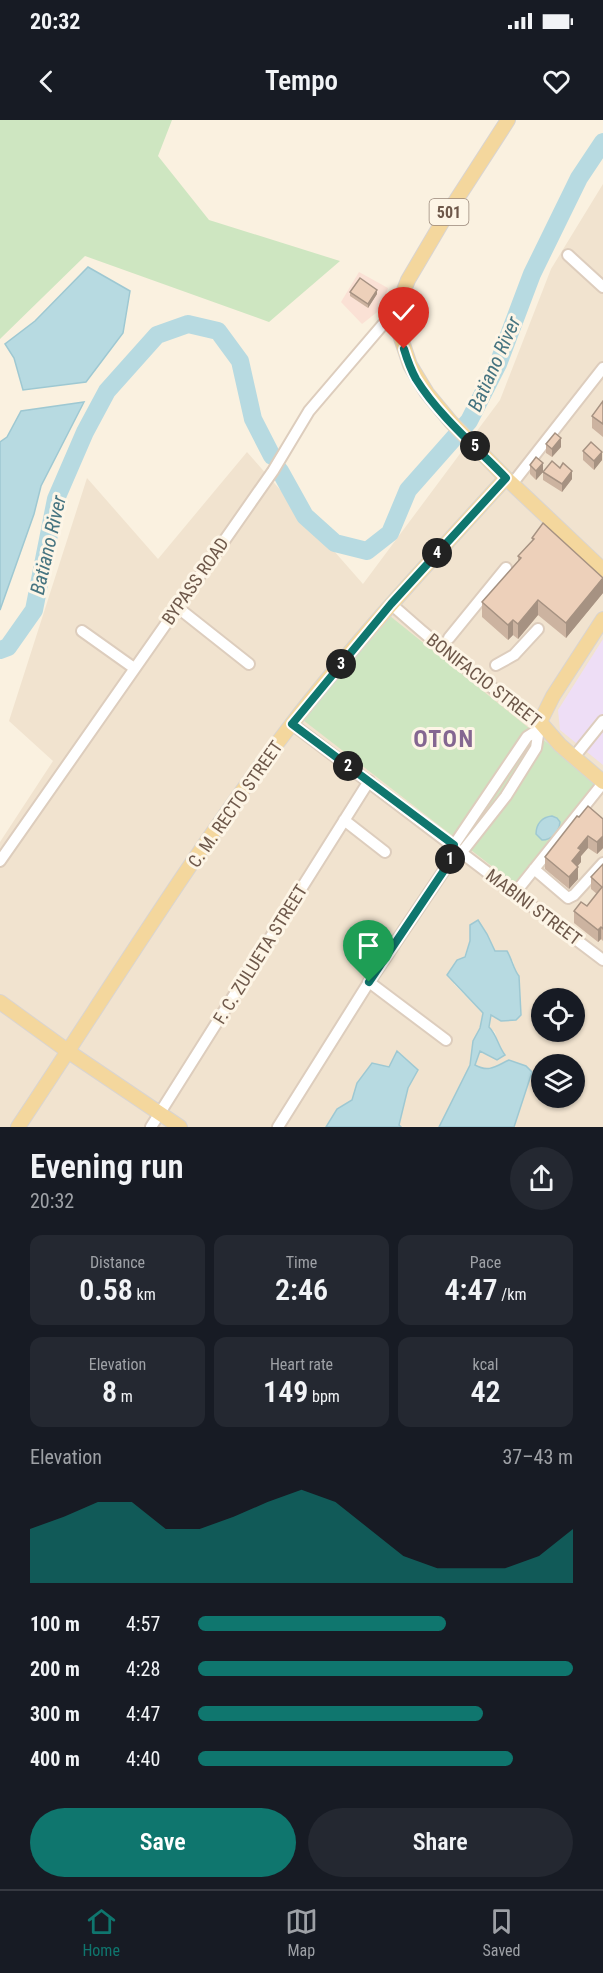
<!DOCTYPE html>
<meta charset="utf-8">
<style>
:root{--surface:#171b24;--page:#242831;--text:#f1f3f6;--muted:#9ea1a6;--line:#363941;--accent:#0f766e}
body{margin:0;font-family:"Roboto Condensed",sans-serif;background:var(--page);color:var(--text);height:100vh;display:flex;flex-direction:column;font-size:22px;white-space:nowrap}
*{box-sizing:border-box;margin:0}
p{font-size:20px;color:var(--muted)}
.icon{flex:none;width:33px;height:33px;fill:none;stroke:currentColor;stroke-width:2;stroke-linecap:round;stroke-linejoin:round}
.map{position:relative;height:1007px;overflow:hidden}
.side{display:flex;flex-direction:column;background:var(--surface);flex:1}
.side>*{flex:none}
.buttons{position:absolute;left:531px;top:868px;display:grid;gap:12px}
.buttons a{display:grid;place-items:center;width:54px;height:54px;border-radius:50%;background:var(--surface);box-shadow:0 2px 4px #0004;font-size:30px}
.pin{position:absolute;display:grid;place-items:center;width:51px;height:51px;color:#fff;margin:-62px -26px;border-radius:50% 50% 50% 0;rotate:-45deg;box-shadow:0 0 6px #0007}
.pin .icon{rotate:45deg}
.km{position:absolute;width:30px;height:30px;margin:-15px;border-radius:50%;background:#222;color:#fff;font-size:16px;line-height:30px;text-align:center}
.round{display:grid;place-items:center;flex:none;width:63px;height:63px;border-radius:32px;background:var(--page)}
.headline{display:flex;align-items:center;justify-content:space-between;height:102px;padding:0 30px}
h1{font-size:33px;font-weight:600;line-height:45px}
.stats{display:grid;grid-template-columns:repeat(3,1fr);gap:9px;height:102px;padding:6px 30px}
.stats div{display:grid;align-content:center;border-radius:12px;background:var(--page);text-align:center}
.stats b{font-size:30px;font-weight:600}
.stats small{font-size:16px;font-weight:400}
.stats p{font-size:16px}
.chart{height:168px;padding:12px 30px}
.chart p{display:flex;justify-content:space-between}
.chart svg{width:100%;height:108px;margin-top:6px;fill:var(--accent);opacity:.7}
.button{display:flex;gap:12px;margin-top:auto;padding:12px 30px}
.button a{flex:1;height:69px;border-radius:36px;background:var(--accent);color:#fff;font-size:24px;font-weight:600;line-height:69px;text-align:center}
.button a+a{background:var(--page);color:var(--text)}
ul{padding:0 30px;list-style:none;font-size:20px}
li{display:grid;grid-template-columns:96px 72px 1fr;align-items:center;height:45px}
li i{height:15px;border-radius:8px;background:var(--accent)}
.status{display:flex;justify-content:space-between;align-items:center;height:42px;padding:0 30px;background:var(--surface);direction:ltr}
.status svg{height:16px;fill:currentColor}
header{display:flex;justify-content:space-between;align-items:center;height:78px;padding:0 30px;background:var(--surface);font-size:27px;font-weight:600}
.menu{display:flex;justify-content:space-around;align-items:center;height:84px;border-top:2px solid var(--line);background:var(--surface);font-size:16px;color:var(--muted)}
.menu a{display:grid;justify-items:center;gap:3px}
.menu .current{color:var(--accent)}
.map>svg:first-child{display:block}
</style>
<div class="status"><b>20:32</b><svg viewBox="0 0 49 12"><path d="M0 12V9h3v3zM5 12V6h3v6zM10 12V3h3v9zM15 12V0h3v12zM26 1h20v11H26zM47 4h2v5h-2z"/></svg></div>
<header><svg class="icon" aria-label="back" viewBox="0 0 24 24"><path d="M15 5l-7 7 7 7"/></svg>Tempo<svg class="icon" aria-label="heart" viewBox="0 0 24 24"><path d="M12 20l-8-8c-3-5 5-10 8-4 3-6 11-1 8 4z"/></svg></header>
<div class="map">
<svg width="603" height="1007" viewBox="0 0 603 1007">
<rect width="100%" height="100%" fill="#faf1e0"/>
<!-- residential -->
<path fill="#f1e3cf" fill-rule="evenodd" d="M603,64V1007H514L524,976L502,943L493,949L483,950L475,946L480,931L486,934L499,927L495,912L489,908L491,894L516,900L521,894L516,853L513,841L495,831L487,814L470,806V821L454,864L483,893L480,908L473,921L470,945L439,1007H401L399,1005L408,968L417,950L389,947L357,963L352,980L337,989L326,1007H0V722L53,641L9,601L87,358L158,439L247,332L363,464L500,280L551,149ZM542,879H574V912H542ZM542,945H574V978H542Z"/>
<!-- commercial -->
<path fill="#fae1d5" d="M359,152L388,168L381,189L362,204L341,182Z"/>
<!-- education -->
<path fill="#eedef6" d="M603,519V645L560,610L558,590Z"/>
<!-- green -->
<path fill="#cee6c1" d="M0,0H172L158,36L209,100L340,141L269,202L85,136L0,219Z
M390,496L597,663L515,764L303,600Z"/>
<!-- water -->
<path fill="#b7dae1" stroke="#9ec8d2" stroke-width="1.5" d="M88,147L130,171L123,213L86,262L23,270L14,238L5,224L35,201Z
M84,282L41,366L34,394L0,490V322L7,317L21,291Z
M552,696L557,698L560,702C559,712 552,720 542,720L536,714C536,704 542,697 552,696Z
M478,800L487,814L495,831H507C512,839 514,851 519,856L521,895L516,900L501,901L491,895L489,907C497,915 498,926 505,935L497,940L480,931L475,945C489,953 496,946 509,940L526,946L532,952L514,1007H439L470,945L473,921L480,908L483,893L447,855L457,840L465,837L470,821V805Z
M397,931L418,950L408,968L399,1005L401,1007H326L337,989L352,980L357,963L372,943L389,947Z"/>
<g fill="none" stroke-linecap="round" stroke-linejoin="round">
<!-- river -->
<path stroke="#b7dae1" stroke-width="18" d="M280,351L305,396L335,423L367,431L390,413L408,370L469,301L498,244L532,154L579,58L603,22
M0,530L8,527L34,490L56,379L85,312L107,271L157,215L188,204L218,211L240,241L253,299L272,336"/>
<defs>
<path id="minor" d="M568,135L603,167
M512,364L603,248
M177,487L249,544
M82,511L134,548
M449,518L506,448
M496,545L514,535L538,509
M292,604L603,840
M574,637L603,601
M344,700L385,732
M452,731L454,725L527,617L538,610
M0,741L273,351L309,291L397,188
M534,749L568,778L574,775L603,743
M515,773L603,663
M369,862L446,920
M151,1007L369,661
M278,1007L369,862L449,743L462,732L506,676L536,628L540,602C487,566 438,526 391,484"/>
<path id="major" d="M508,0L444,99L408,160L397,188V206L410,245L427,273L451,302L506,358L603,450
M603,499L553,576L540,602L560,625L603,662
M0,882L69,932L180,1007
M18,1007C108,872 193,733 291,605C358,518 432,439 506,358"/>
</defs>
<!-- minor casing -->
<use href="#minor" stroke="#ddcdbd" stroke-width="14"/>
<!-- major casing -->
<use href="#major" stroke="#d9d4d0" stroke-width="16"/>
<!-- minor -->
<use href="#minor" stroke="#fff" stroke-width="10"/>
<!-- major -->
<use href="#major" stroke="#f4d79d" stroke-width="14"/>
</g>
<!-- wall -->
<path fill="#ccb3a0" d="M350,172L377,174L368,188L350,176Z
M603,281V317L592,308V296Z
M546,324L561,327L552,337L546,333Z
M583,331L602,340L594,350L583,340Z
M530,345L543,352L560,348L572,359L562,372L543,360V352L536,360L530,354Z
M532,418L603,473L566,518L538,495L518,519L513,515L508,520L482,497V482L518,441V436L532,421Z
M579,697L603,699V728L597,734L588,728L581,736V742L577,746L578,759L569,769L545,749V737Z
M603,744V821L601,819L598,822L574,803V791L587,786L597,774L591,769V757Z"/>
<!-- shaded-wall -->
<path fill="#a69282" d="M377,170V174L368,188V184Z
M561,318V327L552,337V329Z
M602,332V340L594,350V341Z
M543,343V352L536,360V351Z
M572,351V359L562,372V364Z
M603,458V473L566,518V503Z
M538,480V495L518,519V504Z
M513,500V515L508,520V505Z
M588,716V728L581,736V742L572,753V741L578,728Z
M603,716V728L597,734V722Z
M578,747V759L569,769V757Z
M601,807V819L598,822V810Z"/>
<!-- building -->
<path fill="#edd0ba" stroke="#a69282" stroke-width="1.5" d="M360,158L377,170L368,184L350,172Z
M603,281V304L592,296Z
M555,313L561,318L552,329L546,324Z
M591,322L602,332L594,341L583,331Z
M536,337L543,343L536,351L530,345Z
M552,341L560,348L563,343L572,351L562,364L543,352Z
M543,403L603,458L566,503L538,480L518,504L513,500L508,505L482,482L521,438L518,436L534,419L532,418Z
M588,686L603,699V716L597,722L588,716L578,728L581,730L572,741L578,747L569,757L545,737L577,696L579,697Z
M603,744V809L601,807L598,810L574,791L581,782L587,786L602,767L591,757Z"/>
<g fill="none" stroke-linecap="round" stroke-linejoin="round">
<defs>
<path id="route" d="M369,862L449,743L454,725L292,604L391,484L506,358C476,327 439,296 416,259C411,250 407,239 404,229"/>
</defs>
<!-- route casing -->
<use href="#route" stroke="#fff" stroke-width="12"/>
<!-- route -->
<use href="#route" stroke="#0f766e" stroke-width="8"/>
</g>
<g text-anchor="middle" dominant-baseline="central" stroke-width="6" stroke-linejoin="round" paint-order="stroke">
<!-- shield labels -->
<rect fill="#fdf5e6" stroke="#998779" stroke-width="1.5" x="429.5" y="79" width="39" height="26" rx="4.5"/>
<g font-size="16" font-weight="bold" fill="#6e584a">
<text x="449" y="92">501</text>
</g>
<!-- street labels -->
<g font-size="18" fill="#6e584a" stroke="#fdf5e6">
<text transform="translate(195 461) rotate(-55)">BYPASS ROAD</text>
<text transform="translate(484 560) rotate(38)">BONIFACIO STREET</text>
<text transform="translate(235 684) rotate(-55)">C. M. RECTO STREET</text>
<text transform="translate(534 787) rotate(37)">MABINI STREET</text>
<text transform="translate(260 834) rotate(-58)">F. C. ZULUETA STREET</text>
</g>
<!-- water labels -->
<g font-size="20" font-style="italic" fill="#467480" stroke="#fdf5e6">
<text transform="translate(494 244) rotate(-66)">Batiano River</text>
<text transform="translate(48 425) rotate(-77)">Batiano River</text>
</g>
<!-- district labels -->
<g font-size="24" font-weight="bold" letter-spacing="1.5" fill="#846691" stroke="#fdf5e6">
<text x="444" y="619">OTON</text>
</g>
</g>
</svg>
<div class="buttons">
<a><svg class="icon" aria-label="locate" viewBox="0 0 24 24"><circle cx="12" cy="12" r="6"/><path d="M12 2v4M12 18v4M2 12h4M18 12h4"/></svg></a>
<a><svg class="icon" aria-label="layers" viewBox="0 0 24 24"><path d="M12 4l9 5-9 5-9-5zM3 14l9 5 9-5"/></svg></a>
</div>
<div class="pin" style="left:369px;top:862px;background:#1e9e55"><svg class="icon" aria-label="arrive" viewBox="0 0 24 24"><path d="M6 21V4h12l-3 4 3 4H6"/></svg></div>
<div class="pin" style="left:404px;top:229px;background:#d93025"><svg class="icon" aria-label="check" viewBox="0 0 24 24"><path d="M5 12l5 5 9-10"/></svg></div>
<b class="km" style="left:450px;top:739px">1</b>
<b class="km" style="left:348px;top:646px">2</b>
<b class="km" style="left:341px;top:544px">3</b>
<b class="km" style="left:437px;top:433px">4</b>
<b class="km" style="left:475px;top:326px">5</b>
</div>
<section class="side">
<div class="headline"><div><h1>Evening run</h1><p>20:32</p></div><a class="round"><svg class="icon" aria-label="share" viewBox="0 0 24 24"><path d="M12 15V3M7 8l5-5 5 5M5 13v7h14v-7"/></svg></a></div>
<div class="stats">
<div><p>Distance</p><b>0.58<small> km</small></b></div>
<div><p>Time</p><b>2:46</b></div>
<div><p>Pace</p><b>4:47<small> /km</small></b></div>
</div>
<div class="stats">
<div><p>Elevation</p><b>8<small> m</small></b></div>
<div><p>Heart rate</p><b>149<small> bpm</small></b></div>
<div><p>kcal</p><b>42</b></div>
</div>
<div class="chart"><p><span>Elevation</span>37–43 m</p>
<svg viewBox="0 0 160 44" preserveAspectRatio="none"><path d="M0 44V22L10 17L20 11L30 11L40 22L50 22L60 17L70 11L80 6L90 11L100 22L110 33L120 38L130 38L140 38L150 33L160 22V44z"/></svg>
</div>
<ul>
<li><b>100 m</b>4:57<i style="width:66%"></i></li>
<li><b>200 m</b>4:28<i style="width:100%"></i></li>
<li><b>300 m</b>4:47<i style="width:76%"></i></li>
<li><b>400 m</b>4:40<i style="width:84%"></i></li>
</ul>
<div class="button"><a>Save</a><a>Share</a></div>
</section>
<nav class="menu">
<a class="current"><svg class="icon" aria-label="home" viewBox="0 0 24 24"><path d="M3 11l9-7 9 7M6 9v11h12V9"/></svg>Home</a>
<a><svg class="icon" aria-label="map" viewBox="0 0 24 24"><path d="M3 6l6-2 6 2 6-2v14l-6 2-6-2-6 2zM9 4v14M15 6v14"/></svg>Map</a>
<a><svg class="icon" aria-label="saved" viewBox="0 0 24 24"><path d="M7 4h10v16l-5-4-5 4z"/></svg>Saved</a>
</nav>
